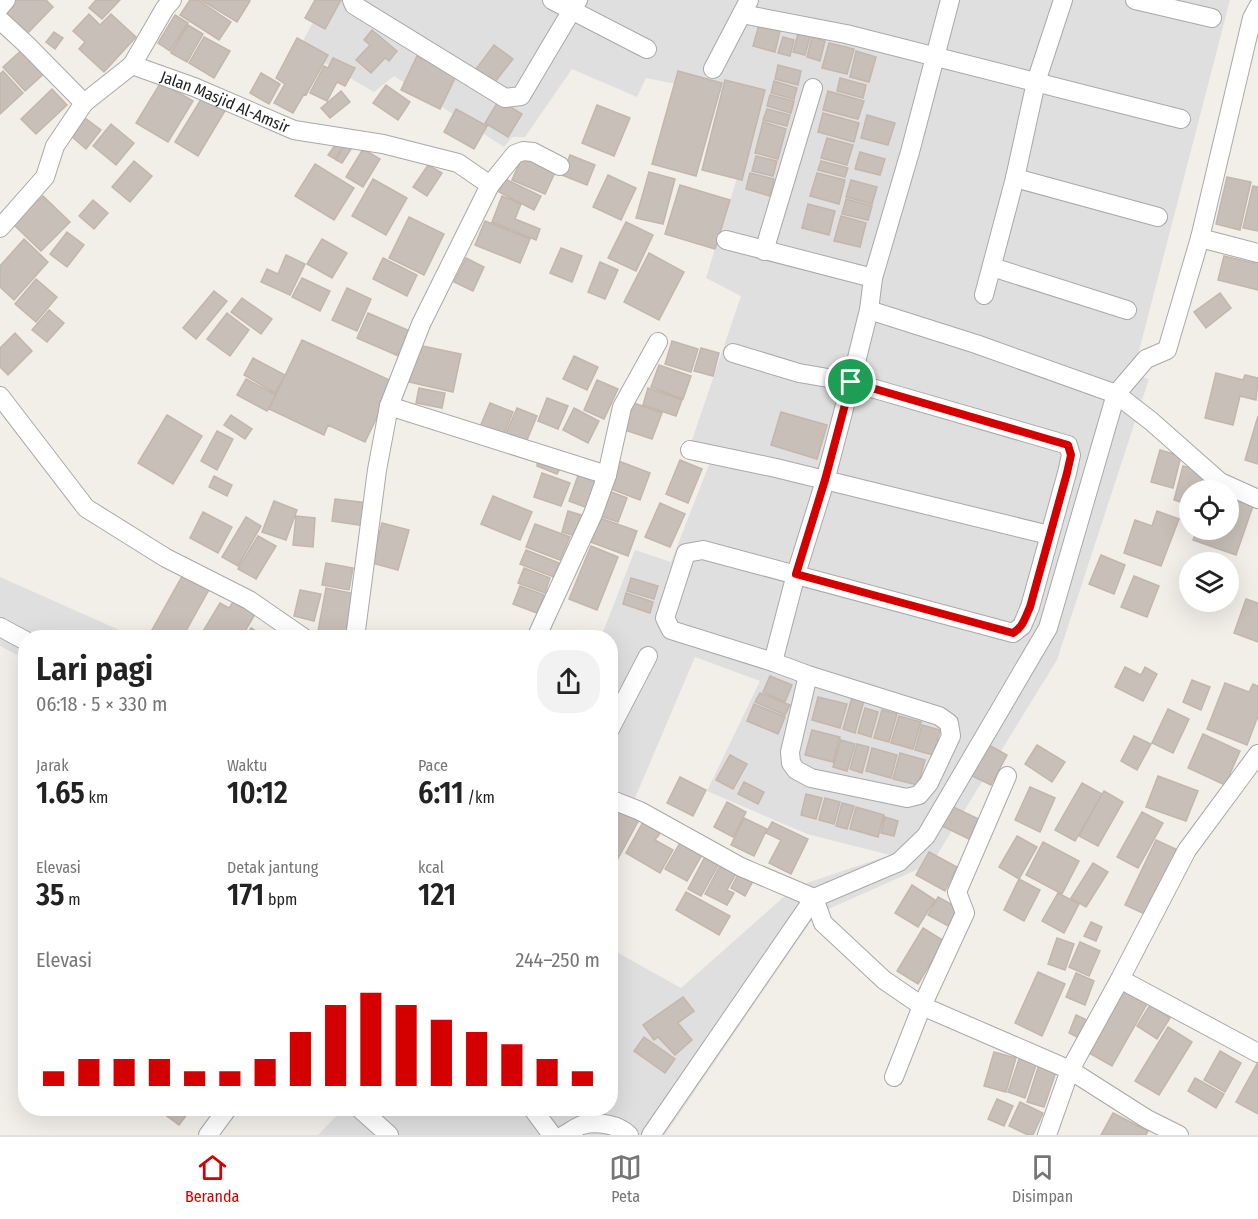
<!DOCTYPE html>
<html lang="id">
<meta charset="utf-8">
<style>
:root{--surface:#fff;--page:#f2f2f2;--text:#222;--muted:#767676;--line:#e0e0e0;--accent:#d40000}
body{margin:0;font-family:"Fira Sans Condensed",sans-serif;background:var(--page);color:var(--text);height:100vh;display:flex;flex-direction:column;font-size:22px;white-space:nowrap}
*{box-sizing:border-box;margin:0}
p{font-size:20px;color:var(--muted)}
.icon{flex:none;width:33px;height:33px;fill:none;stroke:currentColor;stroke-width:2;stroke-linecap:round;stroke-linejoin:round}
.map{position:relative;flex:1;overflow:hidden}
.side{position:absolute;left:18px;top:630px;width:600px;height:486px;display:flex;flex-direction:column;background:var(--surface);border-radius:24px;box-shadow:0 6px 24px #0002}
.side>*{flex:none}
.tools{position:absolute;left:1179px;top:480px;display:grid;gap:12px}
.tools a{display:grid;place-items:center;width:60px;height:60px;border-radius:50%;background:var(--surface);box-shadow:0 6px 24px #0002;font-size:30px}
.pin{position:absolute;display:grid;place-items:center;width:51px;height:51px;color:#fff;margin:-26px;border:3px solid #fff;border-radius:50%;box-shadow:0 2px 6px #0007}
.round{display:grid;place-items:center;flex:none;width:63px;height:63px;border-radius:24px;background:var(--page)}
.head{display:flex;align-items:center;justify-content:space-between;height:102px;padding:0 18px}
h1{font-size:33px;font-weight:600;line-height:45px}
.metrics{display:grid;grid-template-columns:repeat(3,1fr);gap:9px;height:102px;padding:6px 18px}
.metrics div{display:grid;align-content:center}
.metrics b{font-size:30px;font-weight:600}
.metrics small{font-size:16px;font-weight:400}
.metrics p{font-size:16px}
.chart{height:168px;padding:12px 18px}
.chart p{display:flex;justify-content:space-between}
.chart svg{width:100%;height:108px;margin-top:6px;stroke:var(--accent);stroke-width:6}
.tabs{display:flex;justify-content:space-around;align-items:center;height:84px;border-top:2px solid var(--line);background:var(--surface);font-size:16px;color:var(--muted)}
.tabs a{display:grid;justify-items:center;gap:3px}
.tabs .current{color:var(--accent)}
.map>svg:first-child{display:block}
</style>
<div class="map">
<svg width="1258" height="1135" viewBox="0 0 1258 1135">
<rect width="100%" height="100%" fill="#f2efe9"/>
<!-- residential -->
<path fill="#e0dfdf" d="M325,0H1230L1133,374L1149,379L1057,660L932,863L815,915L665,1135H318L343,1109L610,1108L611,949L681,988L795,887L890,855L807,834L707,791L760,681L695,657L635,798L611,788L610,638L601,637L635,550L671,562L714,452L692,440L741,296L706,278L761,101L646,78L637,97L572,69L525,137H512L504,147L394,76L374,92L299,48Z
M0,577L135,637L26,638L25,659L0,646Z"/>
<!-- building -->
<path fill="#c7bfb8" stroke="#c4b6ab" stroke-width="1.5" d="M15,0H46L53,7L23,38L0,16Z
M96,0H120L102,19L89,8Z
M190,0H198L231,22L219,40L180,15Z
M201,0H248L250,1L237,22Z
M315,0H341L325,29L305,18Z
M89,14L100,25L111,14L136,37L104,72L79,49L85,42L73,31Z
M175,15L188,23L170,51L158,43Z
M188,25L203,34L187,62L171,53Z
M759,25L780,31L775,52L753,46Z
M372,30L397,51L389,61L385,58L371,73L356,60L370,45L364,40Z
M54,32L63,38L55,49L46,42Z
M798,34L810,37L805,55L793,52Z
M204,37L230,51L214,78L189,63Z
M783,37L794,40L790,56L778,53Z
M812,37L825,41L820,61L807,57Z
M297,38L328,55L306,95L304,94L293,113L274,103L285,84L276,78Z
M829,43L854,49L847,74L822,68Z
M494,45L513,59L491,87L473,73Z
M26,46L48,70L25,91L3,67Z
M856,51L876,57L869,82L850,77Z
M417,56L456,76L440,109L401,90Z
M333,58L355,68L345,86L337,82L327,101L310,93L324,66L328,68Z
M778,65L801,71L798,85L775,79Z
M3,71L23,93L0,114V74Z
M678,71L722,83L696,176L652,164Z
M261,73L280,84L269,104L250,93Z
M840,78L866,85L863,98L837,91Z
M725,80L765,90L742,180L702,170Z
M774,81L797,88L794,99L771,93Z
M161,82L193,101L168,142L136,123Z
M386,85L410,102L398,120L373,103Z
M52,89L67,105L36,134L21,119Z
M341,91L350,102L330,118L321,108Z
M828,91L864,101L858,119L823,110Z
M770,95L794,101L791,113L767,106Z
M203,96L226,109L198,156L175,142Z
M499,100L522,114L508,137L485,123Z
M597,105L630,118L614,156L582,143Z
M456,109L487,126L474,149L444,132Z
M767,109L790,115L787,126L763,120Z
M823,113L859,123L854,142L818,132Z
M867,115L895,123L888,145L861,138Z
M85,118L101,130L86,149L71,136Z
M763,122L786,129L778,159L755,153Z
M111,124L134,143L116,165L93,146Z
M827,138L853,145L847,165L821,158Z
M338,141L344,145L335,159L328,155Z
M344,146L351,149L342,163L336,160Z
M363,149L380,159L363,187L346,177Z
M860,152L885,159L880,175L855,169Z
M524,153L557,168L545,194L512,180Z
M570,155L595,165L587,185L562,175Z
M756,156L777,161L773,176L752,171Z
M134,161L152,176L130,202L112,187Z
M821,161L848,168L845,177L818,170Z
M315,164L354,188L334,220L295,196Z
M428,165L442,173L427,196L413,187Z
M649,172L675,179L663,224L636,218Z
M750,173L774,179L770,196L746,189Z
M817,173L845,180L839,204L810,196Z
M608,175L636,188L621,220L593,207Z
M1227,177L1251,182L1240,230L1216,224Z
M373,179L407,198L386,235L352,216Z
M505,179L541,196L534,210L499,192Z
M851,180L877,187L872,204L846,197Z
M680,185L730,200L715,249L665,234Z
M1253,186L1258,187V231L1243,228Z
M34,196L38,201L43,196L70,222L41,251L14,225L22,217L17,212Z
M502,196L521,204L515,219L540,229L536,240L492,222Z
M846,199L872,206L868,220L842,214Z
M93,200L108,213L94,229L79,216Z
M808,204L835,211L829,235L802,228Z
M841,216L866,223L860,247L834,241Z
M409,217L444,234L424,275L389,258Z
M485,221L530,239L520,263L475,245Z
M626,222L653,235L636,271L608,258Z
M67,232L84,245L67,267L50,254Z
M24,239L48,262L14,300L0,287V266Z
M322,239L347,253L332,278L307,264Z
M561,248L582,256L572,282L550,273Z
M649,253L684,272L659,320L624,302Z
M286,255L305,264L290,295L261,282L267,269L278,274Z
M1224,256L1258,264V290L1218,280Z
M383,258L417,275L407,296L373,279Z
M466,258L484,267L473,291L454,282Z
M600,262L618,270L605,299L588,292Z
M302,278L330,291L320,311L292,297Z
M36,279L57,297L36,322L15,304Z
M347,288L371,299L357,331L332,320Z
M214,291L227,301L196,339L183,328Z
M1220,293L1231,308L1206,328L1194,312Z
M242,298L272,319L261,334L231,312Z
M49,310L64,323L47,342L32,330Z
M227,313L249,330L230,356L207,339Z
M368,313L412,332L401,357L357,338Z
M15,333L32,351L8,375L0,367V348Z
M302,340L394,382L365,442L328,425L324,435L269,409Z
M672,341L698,349L691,372L665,364Z
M418,345L461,354L453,392L409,382Z
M701,348L719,353L713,376L694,371Z
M574,356L598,367L587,390L563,379Z
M253,358L285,375L275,393L244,375Z
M659,365L691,376L683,399L651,387Z
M1216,373L1243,380L1245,375L1258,378L1256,400L1240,396L1233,425L1205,418Z
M246,379L276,395L267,411L237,395Z
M597,380L618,389L604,419L584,410Z
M419,388L445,393L442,408L416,403Z
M648,388L682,400L676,416L643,405Z
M547,398L568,406L558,429L538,421Z
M631,402L662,413L652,439L622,429Z
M490,403L513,412L502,439L479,429Z
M517,408L537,416L524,447L504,438Z
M574,408L599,421L588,443L563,430Z
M781,412L827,425L817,459L771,445Z
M167,415L202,436L173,484L138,463Z
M231,415L252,429L245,439L224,425Z
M1258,416V464L1245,460Z
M217,431L233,439L217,470L201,461Z
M1160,450L1181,456L1173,488L1151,482Z
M538,458L562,465L557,474L537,466Z
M616,460L650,473L640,500L606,487Z
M680,460L702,469L688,503L666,494Z
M1183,466L1204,472L1199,490H1190V505L1174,500Z
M580,470L604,479L593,510L569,501Z
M542,473L570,483L561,506L534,497Z
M214,476L232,485L227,496L209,487Z
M606,490L627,498L618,522L597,515Z
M493,496L532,512L520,540L481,524Z
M1228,497L1253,506L1236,555L1193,540L1197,530H1228Z
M335,499L368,503L365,526L332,521Z
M274,501L297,510L286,540L262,532Z
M660,503L685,514L670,547L645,537Z
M568,511L585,516L578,537L562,532Z
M1157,511L1179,519L1161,566L1124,553L1135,520L1152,526Z
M203,512L232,527L218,553L190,538Z
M296,516L315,518L313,547L293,545Z
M246,517L261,526L238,566L222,557Z
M597,517L637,531L628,556L588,541Z
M382,523L409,530L398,570L372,563Z
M535,524L570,537L560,560L526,547Z
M258,536L276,546L256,579L238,569Z
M591,546L618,557L597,610L569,599Z
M526,550L559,563L554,577L520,564Z
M1101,555L1125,565L1114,594L1089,584Z
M326,563L353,568L349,590L322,585Z
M524,568L550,578L545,593L518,583Z
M185,571L211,586L182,638H166L152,630Z
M1134,576L1159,586L1147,617L1121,607Z
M631,578L658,586L654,599L627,591Z
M520,586L544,595L537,613L513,604Z
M326,588L356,594L347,636L318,631Z
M300,590L321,594L314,621L294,616Z
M626,593L653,602L650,613L623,604Z
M237,596L258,609L241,638H199L220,603L229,608Z
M1246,599L1258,603V642L1234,633Z
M251,628L267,638H245Z
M1125,667L1141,675L1145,667L1157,674L1143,701L1115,687Z
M770,676L792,685L785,702L763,692Z
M1192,680L1210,687L1201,710L1183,702Z
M1225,683L1249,692L1253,684L1258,686V716L1247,745L1207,729Z
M760,693L790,705L785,715L755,702Z
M853,694L865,697L855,733L843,729Z
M818,697L847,704L840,728L812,720Z
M754,704L785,717L778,734L747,721Z
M865,708L878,712L871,737L858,733Z
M1168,709L1189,719L1173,753L1152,743Z
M882,710L897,714L889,742L874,738Z
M899,716L921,722L913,749L891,743Z
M922,725L940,730L933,755L915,750Z
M812,730L840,737L833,762L805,755Z
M1203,734L1240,751L1225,785L1188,768Z
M1134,736L1151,744L1137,770L1121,761Z
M841,740L855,744L847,771L833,767Z
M857,744L869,747L862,773L850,769Z
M987,744L1007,755L991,785L970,775Z
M1037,745L1065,762L1052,782L1025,764Z
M872,748L897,755L891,778L866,771Z
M900,753L925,760L918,785L893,779Z
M730,755L747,764L733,789L716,780Z
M1158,776L1198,791L1186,821L1146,807Z
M680,777L706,790L693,816L667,803Z
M744,782L764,792L758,804L738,794Z
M1082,783L1102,794L1075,841L1055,830Z
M1030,787L1055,798L1040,832L1015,820Z
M1104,791L1123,802L1098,846L1079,836Z
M806,794L822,798L816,819L801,815Z
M825,798L840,802L834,824L819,820Z
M727,802L746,812L733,837L714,827Z
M618,803L641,816L614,866L610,863V815Z
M842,803L854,806L847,829L836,826Z
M949,805L985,822L975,842L940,825Z
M856,807L884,815L878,837L850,829Z
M1142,812L1163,823L1138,868L1117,857Z
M885,817L898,821L894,836L881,833Z
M744,818L767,829L754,856L731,845Z
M643,822L661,832L655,840L673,850L660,873L626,853Z
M772,822L808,839L791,874L769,863L781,840L766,833Z
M684,836L706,848L687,881L665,869Z
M1017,836L1037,847L1019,879L999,867Z
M1156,840L1178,850L1147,915L1125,905Z
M1043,842L1079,861L1062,894L1026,875Z
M929,852L957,867L945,891L916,875Z
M707,853L721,860L701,896L688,889Z
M1093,863L1108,872L1086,907L1071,898Z
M721,864L737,872L727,890L734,893L727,905L705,894Z
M740,871L754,879L745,896L731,888Z
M1019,879L1040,890L1024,921L1004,910Z
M912,885L935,900L918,927L895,913Z
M686,892L730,916L719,935L676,910Z
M1058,893L1079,904L1064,933L1042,921Z
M938,897L962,910L952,928L928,915Z
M1091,922L1102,927L1096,941L1084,936Z
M923,928L944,941L918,984L897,971Z
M1057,938L1074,944L1065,970L1048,964Z
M1080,942L1100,951L1089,976L1069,967Z
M1038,972L1065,984L1042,1036L1015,1023Z
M1076,973L1094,981L1085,1005L1066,997Z
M1123,991L1147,1004L1112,1066L1089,1053Z
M683,997L694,1011L678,1023L692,1040L675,1055L658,1037L654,1040L643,1025Z
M1150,1005L1170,1018L1157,1039L1137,1026Z
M1076,1015L1089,1021L1081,1039L1069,1033Z
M1168,1027L1192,1042L1159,1095L1135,1081Z
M644,1037L675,1059L665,1073L634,1051Z
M1220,1051L1241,1063L1225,1092L1204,1080Z
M994,1052L1016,1058L1006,1092L984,1086Z
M1019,1059L1036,1065L1025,1098L1008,1092Z
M1040,1061L1058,1066L1044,1107L1027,1102Z
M1258,1062V1114L1236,1102Z
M1195,1078L1224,1094L1216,1108L1188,1091Z
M997,1099L1013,1106L1004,1126L988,1119Z
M1020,1102L1043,1113L1033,1135H1028L1009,1126Z
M162,1108H192L179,1125L160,1111Z
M1113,1113L1148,1131L1146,1135H1101Z"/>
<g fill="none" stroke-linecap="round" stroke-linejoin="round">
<defs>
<g id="minor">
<path d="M352,0L354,5L505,98L521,96L578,0"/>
<path d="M552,0L647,49"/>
<path d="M1135,0L1212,18"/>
<path d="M0,7L6,0"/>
<path d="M742,14L846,34L1181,119"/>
<path d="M0,20L27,45L84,103L132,65L165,8L172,0"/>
<path id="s1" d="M132,65L194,87L294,130L383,144L458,163L490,185"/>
<path d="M713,69L749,0"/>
<path d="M1015,178L1158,217"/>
<path d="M0,228L45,177L55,146L84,103"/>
<path d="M1200,238L1258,253"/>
<path d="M726,240L873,278"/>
<path d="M764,251L813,88"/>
<path d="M992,267L1127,310"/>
<path d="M984,295L1015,178L1036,82L1063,0"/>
<path d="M869,310L976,344L1116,394L1151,421L1220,482L1258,499"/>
<path d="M733,353L799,373L851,382L1068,445L1071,455L1067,473L1030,607L1022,626L1013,633L703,550L686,553L665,618L671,630L773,662L808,675L790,752L791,763L796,770L811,778L907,798L919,795L929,783L951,736L949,723L939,716L808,675"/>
<path d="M0,396L86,508L166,558L249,600L304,638"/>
<path d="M389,406L607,475"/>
<path d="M690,450L776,468L1049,535"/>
<path d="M0,627L26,641"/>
<path d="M355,638L377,470L389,406L421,324L490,185L515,154L523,151L533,152L560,166"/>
<path d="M536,638L593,514L607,475L622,407L658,342"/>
<path d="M773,662L796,574L825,481L851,382L869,310L873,278L910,152L950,0"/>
<path d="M610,729L648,656"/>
<path d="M610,799L640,811L741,867L814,898L823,923L884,980L922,1006L1070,1070L1120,979L1187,850L1258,754"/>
<path d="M1120,979L1258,1053"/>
<path d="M894,1077L922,1006L965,913L957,892L1007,776"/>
<path d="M359,1108L389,1135"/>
<path d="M532,1108L552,1135"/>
<path d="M208,1135L228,1108"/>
<path d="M564,1135C570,1132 576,1127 582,1125C596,1121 618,1124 629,1135"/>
<path d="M651,1135L814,898L899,862L926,836L1048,628L1116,394L1146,359L1167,350L1200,238L1252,18L1258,7"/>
<path d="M1047,1135L1070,1070L1147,1119L1179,1135"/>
</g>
</defs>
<!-- minor casing -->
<use href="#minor" stroke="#a9a9a9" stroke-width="20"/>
<!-- minor -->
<use href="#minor" stroke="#fff" stroke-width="18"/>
</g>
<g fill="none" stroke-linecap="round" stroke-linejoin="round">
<defs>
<path id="route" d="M851,382L1068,445L1071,455L1067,473L1030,607C1025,618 1023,627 1013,633L796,574L825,480Z"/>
</defs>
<!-- route casing -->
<use href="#route" stroke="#fff" stroke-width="12"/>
<!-- route -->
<use href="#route" stroke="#d40000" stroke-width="8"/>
</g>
<g text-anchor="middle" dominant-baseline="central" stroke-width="4.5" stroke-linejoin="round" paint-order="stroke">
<!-- street labels -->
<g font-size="16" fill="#222" stroke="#fff">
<text stroke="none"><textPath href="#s1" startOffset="100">Jalan Masjid Al-Amsir</textPath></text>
</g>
</g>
</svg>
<div class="tools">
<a><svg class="icon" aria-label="locate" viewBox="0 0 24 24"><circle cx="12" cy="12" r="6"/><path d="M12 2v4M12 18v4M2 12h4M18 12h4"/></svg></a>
<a><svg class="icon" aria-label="layers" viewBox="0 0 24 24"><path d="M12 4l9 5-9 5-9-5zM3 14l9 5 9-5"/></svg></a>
</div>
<div class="pin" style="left:851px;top:382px;background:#1e9e55"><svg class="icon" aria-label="arrive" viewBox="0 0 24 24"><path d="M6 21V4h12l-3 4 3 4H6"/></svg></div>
<section class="side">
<div class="head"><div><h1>Lari pagi</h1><p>06:18 · 5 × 330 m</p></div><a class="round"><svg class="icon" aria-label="share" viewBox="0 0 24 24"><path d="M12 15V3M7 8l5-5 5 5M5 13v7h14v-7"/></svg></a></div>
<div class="metrics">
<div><p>Jarak</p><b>1.65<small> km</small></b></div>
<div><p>Waktu</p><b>10:12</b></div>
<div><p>Pace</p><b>6:11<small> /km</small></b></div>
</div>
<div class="metrics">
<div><p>Elevasi</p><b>35<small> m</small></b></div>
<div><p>Detak jantung</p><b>171<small> bpm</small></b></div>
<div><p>kcal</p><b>121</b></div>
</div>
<div class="chart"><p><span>Elevasi</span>244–250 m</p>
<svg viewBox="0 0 160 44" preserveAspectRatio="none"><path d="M5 44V38M15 44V33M25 44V33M35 44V33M45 44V38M55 44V38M65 44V33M75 44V22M85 44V11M95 44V6M105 44V11M115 44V17M125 44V22M135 44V27M145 44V33M155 44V38"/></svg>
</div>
</section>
</div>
<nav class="tabs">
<a class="current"><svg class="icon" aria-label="home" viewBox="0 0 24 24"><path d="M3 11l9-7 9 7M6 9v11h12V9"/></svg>Beranda</a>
<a><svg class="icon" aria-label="map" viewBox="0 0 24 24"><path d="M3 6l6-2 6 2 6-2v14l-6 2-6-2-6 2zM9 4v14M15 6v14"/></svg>Peta</a>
<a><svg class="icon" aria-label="saved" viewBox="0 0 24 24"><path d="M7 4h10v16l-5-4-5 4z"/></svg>Disimpan</a>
</nav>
